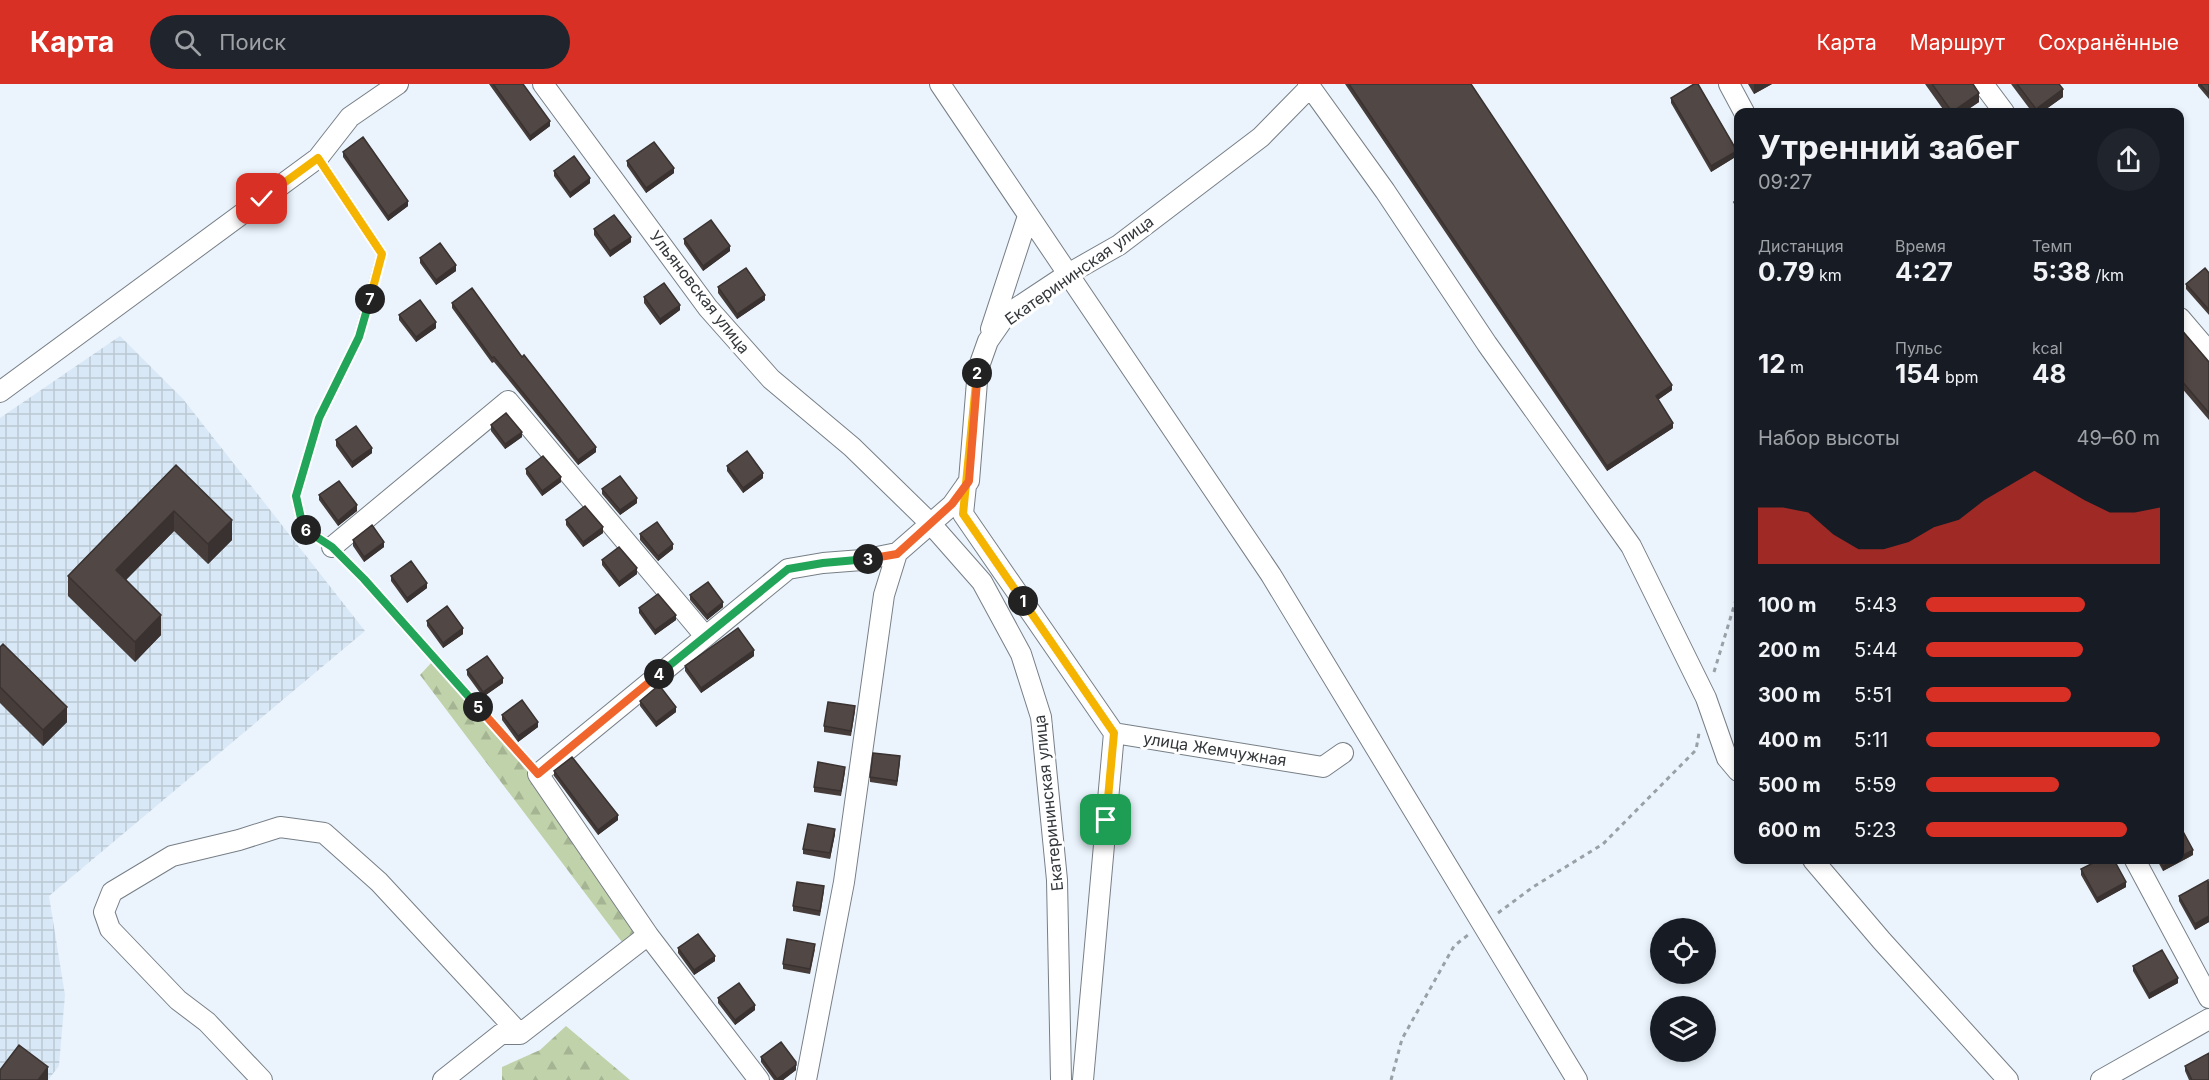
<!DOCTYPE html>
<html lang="ru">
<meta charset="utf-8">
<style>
:root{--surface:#171b24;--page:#20242c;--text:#f1f3f6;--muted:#9ea1a6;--accent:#d93025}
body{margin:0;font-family:Inter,sans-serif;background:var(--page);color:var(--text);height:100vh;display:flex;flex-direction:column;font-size:22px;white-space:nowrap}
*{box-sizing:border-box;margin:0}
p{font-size:20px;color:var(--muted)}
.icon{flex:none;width:33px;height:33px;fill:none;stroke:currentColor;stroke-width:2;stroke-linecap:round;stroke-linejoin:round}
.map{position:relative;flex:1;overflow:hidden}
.side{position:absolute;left:1734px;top:24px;width:450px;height:756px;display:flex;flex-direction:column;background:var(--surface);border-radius:12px;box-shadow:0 3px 9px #0003}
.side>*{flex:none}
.controls{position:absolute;left:1650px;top:834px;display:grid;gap:12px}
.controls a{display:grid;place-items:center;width:66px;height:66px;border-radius:50%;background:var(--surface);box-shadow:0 3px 9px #0003;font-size:30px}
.pin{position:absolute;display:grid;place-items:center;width:51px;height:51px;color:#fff;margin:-26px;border-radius:12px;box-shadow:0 3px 9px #0006}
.km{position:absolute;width:30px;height:30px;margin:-15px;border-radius:50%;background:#222;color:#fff;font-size:16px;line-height:30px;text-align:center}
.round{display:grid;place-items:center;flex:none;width:63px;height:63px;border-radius:32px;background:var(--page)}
.headline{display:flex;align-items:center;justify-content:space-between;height:102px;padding:0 24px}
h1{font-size:33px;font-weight:700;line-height:45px}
.metrics{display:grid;grid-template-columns:repeat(3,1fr);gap:9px;height:102px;padding:6px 24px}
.metrics div{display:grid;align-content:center}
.metrics b{font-size:26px;font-weight:700}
.metrics small{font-size:16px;font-weight:400}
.metrics p{font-size:16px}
.chart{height:168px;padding:12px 24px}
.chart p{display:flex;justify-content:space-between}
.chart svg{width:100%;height:108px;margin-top:6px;fill:var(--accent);opacity:.7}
ul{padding:0 24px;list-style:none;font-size:20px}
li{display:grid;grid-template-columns:96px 72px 1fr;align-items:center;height:45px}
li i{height:15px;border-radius:8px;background:var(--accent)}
header{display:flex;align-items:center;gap:36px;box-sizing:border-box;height:84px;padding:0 30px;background:var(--accent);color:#fff}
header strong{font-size:28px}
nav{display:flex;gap:33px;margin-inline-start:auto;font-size:21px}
.search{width:420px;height:54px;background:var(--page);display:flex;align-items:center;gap:15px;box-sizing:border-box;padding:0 21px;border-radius:33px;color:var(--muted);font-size:22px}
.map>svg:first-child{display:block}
</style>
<header>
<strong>Карта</strong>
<div class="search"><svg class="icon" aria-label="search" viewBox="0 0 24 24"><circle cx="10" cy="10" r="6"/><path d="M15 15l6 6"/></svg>Поиск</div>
<nav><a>Карта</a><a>Маршрут</a><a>Сохранённые</a></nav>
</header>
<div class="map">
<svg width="2209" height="996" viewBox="0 0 2209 996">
<defs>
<pattern id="industrial-grid" width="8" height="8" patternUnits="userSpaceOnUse" patternTransform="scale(1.5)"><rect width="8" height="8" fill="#d9e8f6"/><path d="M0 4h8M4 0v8" fill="none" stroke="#bbc8d4"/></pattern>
<pattern id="forest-firs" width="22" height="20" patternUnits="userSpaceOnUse" patternTransform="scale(1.5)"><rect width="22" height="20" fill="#bfd2aa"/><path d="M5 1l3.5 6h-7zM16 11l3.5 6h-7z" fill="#a5b593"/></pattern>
</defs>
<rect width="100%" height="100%" fill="#ebf4fd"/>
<!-- industrial -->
<path fill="url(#industrial-grid)" d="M120,252L183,315L365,547L49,812L65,911L59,982L48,996H0V334Z"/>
<!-- forest -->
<path fill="url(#forest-firs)" d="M431,579L538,690L640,849L625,862L420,591Z
M566,942L630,996H502V983L540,966Z"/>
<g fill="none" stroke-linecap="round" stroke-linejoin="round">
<defs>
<path id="service" d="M318,74L382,170L359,253L319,334L296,412L303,443L332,463L364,495L538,690"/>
<path id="minor" d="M543,0L708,224L771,295L852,363L930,439L982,498L1021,570L1041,633L1057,796L1061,996
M940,0L1271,491L1577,996
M1308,0L1385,107L1487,260L1631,462L1706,614L1727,674L1738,687
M1729,0L1744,28
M1983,0L2004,28
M2180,234L2209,268
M991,245L1028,132
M0,308L318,74L350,33L398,0
M966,401L963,430L1114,649L1323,683L1343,669
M332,463L508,317L705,552
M1813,776L1882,857L2008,996
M2135,776L2209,914
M648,851L759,996
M262,996L207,938L178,916L110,845L104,828L112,808L172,772L239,756L280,743L324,749L379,798L520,950
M443,996L501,950H520L648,851L538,690L788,485L823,479L862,476L897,469L952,421L969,397L978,285L988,257L1006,231L1068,190L1119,161L1261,53L1310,3
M806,996L844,798L884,511L897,469
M1083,996L1114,649
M2101,996L2209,935"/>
</defs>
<!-- service casing -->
<use href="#service" stroke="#777f86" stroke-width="11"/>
<!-- minor casing -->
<use href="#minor" stroke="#777f86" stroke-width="22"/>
<!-- path -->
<path stroke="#99a0a6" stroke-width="3" stroke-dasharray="4.5 4.5" stroke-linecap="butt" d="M1714,588L1738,509
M1498,829L1533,803L1603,760L1696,666L1699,649
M1391,996L1402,955L1454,862L1468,851"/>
<!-- service -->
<use href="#service" stroke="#fff" stroke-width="9"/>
<!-- minor -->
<use href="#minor" stroke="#fff" stroke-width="20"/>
</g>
<!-- wall -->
<path fill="#463d3a" d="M489,0H523L550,42L530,57Z
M1345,0H1471L1672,306L1658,316L1673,344L1607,387Z
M1748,0H1772L1754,10Z
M1925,0H1973L1979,18L1964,28H1945Z
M2011,0H2059L2063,13L2042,28H2032Z
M2198,0H2209V15L2198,2Z
M1671,14L1737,72L1711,88L1671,19Z
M343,68L408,122L388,137L343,73Z
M627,77L674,89L646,109L627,82Z
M554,87L590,99L570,114L554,92Z
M1738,116V142L1734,134V118Z
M594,145L631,158L610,173L594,151Z
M684,155L730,167L703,187L684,160Z
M420,174L456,187L436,201L420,179Z
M2209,189V231L2186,205V200Z
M718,203L765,216L737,235L718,209Z
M644,213L680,226L660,241L644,219Z
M452,219L522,273L596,368L578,381L494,278L492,279L452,224Z
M399,231L436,244L416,258L399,236Z
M2180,244L2209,278V336L2180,302Z
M491,341L522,353L505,365L491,347Z
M336,356L372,369L352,384L336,362Z
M176,381L232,456L208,480L174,447L126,496L161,551L135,578L68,512V492Z
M727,382L763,394L743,409L727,387Z
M526,385L561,398L542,412L526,390Z
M602,405L637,419L620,431L602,410Z
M319,411L357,427L338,442L319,416Z
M566,436L603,449L583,463L566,441Z
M640,450L673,465L658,477L640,456Z
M353,456L384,463L364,478L353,462Z
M602,476L637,490L619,503L602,481Z
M391,492L427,504L407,519L391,497Z
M690,511L723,523L707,536L690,516Z
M639,524L676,536L655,551L639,529Z
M427,537L463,550L443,564L427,542Z
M0,563L67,638L43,662L0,619Z
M754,572L701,609L685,587V582Z
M467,586L503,599L483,613L467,591Z
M640,617L676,628L656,643L640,622Z
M855,627L851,652L824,648V642Z
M502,631L538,643L518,658L502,636Z
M900,678L897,702L870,698V693Z
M554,687L618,736L598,751L554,692Z
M845,688L841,712L814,708V703Z
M835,750L830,775L803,770V765Z
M2193,771L2163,787L2157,776H2180Z
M2081,785L2126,803L2097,819L2081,791Z
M2209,797V838L2195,846L2179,817V812Z
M824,807L820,832L793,827V822Z
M678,864L715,877L694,891L678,869Z
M815,865L810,890L783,885V880Z
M2133,882L2178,899L2149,915L2133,887Z
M718,914L755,926L735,941L718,919Z
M761,973L796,984V986L783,996H774L761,978Z
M2185,982L2209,996H2189L2185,987Z"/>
<!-- shaded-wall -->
<path fill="#393230" d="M1754,0H1772L1754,10Z
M2063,5V13L2042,28H2036V25Z
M1979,9V18L1964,28H1952Z
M550,37V42L530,57V52Z
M1737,67V72L1711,88V82Z
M674,84V89L646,109V104Z
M590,94V99L570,114V109Z
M408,117V122L388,137V132Z
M631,153V158L610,173V167Z
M730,162V167L703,187V182Z
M456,181V187L436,201V196Z
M765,211V216L737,235V230Z
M680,221V226L660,241V235Z
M436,238V244L416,258V253Z
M1672,301V306L1656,317V312Z
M1673,339V344L1607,387V382Z
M522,348V353L505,365V360Z
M596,363V368L578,381V376Z
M372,364V369L352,384V378Z
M763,389V394L743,409V404Z
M561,393V398L542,412V407Z
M637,414V419L620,431V426Z
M357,421V427L338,442V437Z
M174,427V447L116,506V486Z
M232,436V456L208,480V460Z
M603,443V449L583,463V458Z
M384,458V463L364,478V473Z
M673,460V465L658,477V472Z
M637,484V490L619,503V498Z
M427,499V504L407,519V514Z
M723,518V523L707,536V531Z
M161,531V551L135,578V558Z
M676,531V536L655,551V546Z
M463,544V550L443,564V559Z
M754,566V572L701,609V604Z
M503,594V599L483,613V608Z
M67,623V638L43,662V646Z
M676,623V628L656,643V638Z
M538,638V643L518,658V652Z
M618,731V736L598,751V746Z
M835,745V750L830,775V769Z
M2193,766V771L2163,787V782L2175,776H2180V773Z
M2126,798V803L2097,819V814Z
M2209,832V838L2195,846V840Z
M715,872V877L694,891V886Z
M2178,894V899L2149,915V910Z
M755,921V926L735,941V936Z
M796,978V986L783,996H777V995Z
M48,983V996H38Z"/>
<!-- building -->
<path fill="#514744" stroke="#393230" stroke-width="1.5" d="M493,0H523L550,37L530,52Z
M1349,0H1471L1672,301L1656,312L1673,339L1607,382Z
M1694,0H1698L1737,67L1711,82L1671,14Z
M1932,0H1973L1979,9L1952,28Z
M2017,0H2059L2063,5L2036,25Z
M2200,0H2209V10Z
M363,53L408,117L388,132L343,68Z
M654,58L674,84L646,104L627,77Z
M574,72L590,94L570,109L554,87Z
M1738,116V127L1734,118Z
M614,131L631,153L610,167L594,145Z
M711,136L730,162L703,182L684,155Z
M440,159L456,181L436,196L420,174Z
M746,184L765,211L737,230L718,203Z
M2205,184L2209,189V226L2186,200Z
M664,199L680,221L660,235L644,213Z
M472,204L522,273L524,271L596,363L578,376L494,273L492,274L452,219Z
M420,216L436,238L416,253L399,231Z
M2180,244L2209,278V329L2180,295Z
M506,329L522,348L505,360L491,341Z
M356,342L372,364L352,378L336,356Z
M747,367L763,389L743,404L727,382Z
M543,372L561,393L542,407L526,385Z
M176,381L232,436L208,460L174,427L116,486L161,531L135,558L68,492Z
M620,392L637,414L620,426L602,405Z
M339,397L357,421L338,437L319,411Z
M585,422L603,443L583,458L566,436Z
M657,438L673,460L658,472L640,450Z
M372,441L384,458L364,473L353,456Z
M619,463L637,484L619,498L602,476Z
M411,477L427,499L407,514L391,492Z
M708,498L723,518L707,531L690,511Z
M658,510L676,531L655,546L639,524Z
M447,522L463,544L443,559L427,537Z
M738,544L754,566L701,604L685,582Z
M3,560L67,623L43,646L0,603V563Z
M487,572L503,594L483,608L467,586Z
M659,601L676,623L656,638L640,617Z
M522,616L538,638L518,652L502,631Z
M828,618L855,622L851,647L824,642Z
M873,669L900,672L897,697L870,693Z
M572,673L618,731L598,746L554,687Z
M818,678L845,683L841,707L814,703Z
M808,740L835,745L830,769L803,765Z
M2180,742L2193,766L2180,773Z
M2099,776H2114L2126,798L2097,814L2081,785Z
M2160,776H2175L2163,782Z
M2208,796L2209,832L2195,840L2179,812Z
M797,798L824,802L820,827L793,822Z
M698,850L715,872L694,886L678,864Z
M787,855L815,860L810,885L783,880Z
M2162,866L2178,894L2149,910L2133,882Z
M739,899L755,921L735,936L718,914Z
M781,958L796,978V981L777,995L761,973Z
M19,961L48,983L38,996H0V986Z
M2209,969V996H2192L2185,982Z"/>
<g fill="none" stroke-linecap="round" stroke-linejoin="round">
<defs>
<path id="split-1" d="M1023,517L1114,649L1106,736"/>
<path id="split-2" d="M977,289L963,430L1023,517"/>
<path id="split-3" d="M868,475L897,470L952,420L969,397L978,285L977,289"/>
<path id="split-4" d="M659,590L788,485L823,479L868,475"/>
<path id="split-5" d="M478,623L538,690L659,590"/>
<path id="split-6" d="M306,446L332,463L364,495L478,623"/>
<path id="split-7" d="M306,446L303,443L296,412L319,334L359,253L370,215"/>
<path id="split-8" d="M262,115L318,74L382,170L370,215"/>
</defs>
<!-- split-1 casing -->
<use href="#split-1" stroke="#fff" stroke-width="12"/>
<!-- split-2 casing -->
<use href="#split-2" stroke="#fff" stroke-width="12"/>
<!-- split-3 casing -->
<use href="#split-3" stroke="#fff" stroke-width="12"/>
<!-- split-4 casing -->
<use href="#split-4" stroke="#fff" stroke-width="12"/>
<!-- split-5 casing -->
<use href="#split-5" stroke="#fff" stroke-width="12"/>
<!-- split-6 casing -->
<use href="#split-6" stroke="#fff" stroke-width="12"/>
<!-- split-7 casing -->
<use href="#split-7" stroke="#fff" stroke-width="12"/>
<!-- split-8 casing -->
<use href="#split-8" stroke="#fff" stroke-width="12"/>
<!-- split-1 -->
<use href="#split-1" stroke="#f5b400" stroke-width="8"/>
<!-- split-2 -->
<use href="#split-2" stroke="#f5b400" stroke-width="8"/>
<!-- split-3 -->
<use href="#split-3" stroke="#f0652b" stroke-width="8"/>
<!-- split-4 -->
<use href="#split-4" stroke="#22a559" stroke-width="8"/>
<!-- split-5 -->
<use href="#split-5" stroke="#f0652b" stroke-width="8"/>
<!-- split-6 -->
<use href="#split-6" stroke="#22a559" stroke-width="8"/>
<!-- split-7 -->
<use href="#split-7" stroke="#22a559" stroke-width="8"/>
<!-- split-8 -->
<use href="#split-8" stroke="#f5b400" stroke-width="8"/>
</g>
<g text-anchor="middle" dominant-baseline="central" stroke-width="6" stroke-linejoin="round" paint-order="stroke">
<!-- street labels -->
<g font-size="16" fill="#34383b" stroke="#fff">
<text transform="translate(1079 186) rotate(-35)">Екатерининская улица</text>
<text transform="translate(700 208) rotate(52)">Ульяновская улица</text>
<text transform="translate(1215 665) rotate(9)">улица Жемчужная</text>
<text transform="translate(1048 719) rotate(-96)">Екатерининская улица</text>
</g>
</g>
</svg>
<div class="controls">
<a><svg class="icon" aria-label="locate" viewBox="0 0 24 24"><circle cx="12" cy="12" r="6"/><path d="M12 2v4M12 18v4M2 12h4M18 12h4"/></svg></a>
<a><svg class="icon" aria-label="layers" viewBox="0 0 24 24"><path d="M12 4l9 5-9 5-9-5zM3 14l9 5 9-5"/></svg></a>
</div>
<div class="pin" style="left:1106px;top:736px;background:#1e9e55"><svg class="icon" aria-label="arrive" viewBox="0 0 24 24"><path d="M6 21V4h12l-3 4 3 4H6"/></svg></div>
<div class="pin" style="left:262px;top:115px;background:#d93025"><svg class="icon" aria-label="check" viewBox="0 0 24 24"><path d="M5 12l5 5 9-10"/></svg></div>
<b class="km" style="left:1023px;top:517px">1</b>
<b class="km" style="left:977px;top:289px">2</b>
<b class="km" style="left:868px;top:475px">3</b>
<b class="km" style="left:659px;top:590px">4</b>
<b class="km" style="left:478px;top:623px">5</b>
<b class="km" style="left:306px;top:446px">6</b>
<b class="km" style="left:370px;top:215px">7</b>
<section class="side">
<div class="headline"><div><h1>Утренний забег</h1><p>09:27</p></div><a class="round"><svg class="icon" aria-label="share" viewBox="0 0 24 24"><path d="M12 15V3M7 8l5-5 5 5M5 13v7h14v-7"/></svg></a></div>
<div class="metrics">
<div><p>Дистанция</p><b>0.79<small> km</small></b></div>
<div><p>Время</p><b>4:27</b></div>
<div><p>Темп</p><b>5:38<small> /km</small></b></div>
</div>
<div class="metrics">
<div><b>12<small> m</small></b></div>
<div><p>Пульс</p><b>154<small> bpm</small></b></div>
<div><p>kcal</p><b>48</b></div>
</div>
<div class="chart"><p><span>Набор высоты</span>49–60 m</p>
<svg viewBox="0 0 160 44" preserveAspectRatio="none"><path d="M0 44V21L10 21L20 23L30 32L40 38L50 38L60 35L70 29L80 26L90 18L100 12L110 6L120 12L130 18L140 23L150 23L160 21V44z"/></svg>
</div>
<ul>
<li><b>100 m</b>5:43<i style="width:68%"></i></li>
<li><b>200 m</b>5:44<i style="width:67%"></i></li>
<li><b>300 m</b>5:51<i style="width:62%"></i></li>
<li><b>400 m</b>5:11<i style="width:100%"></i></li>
<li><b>500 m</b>5:59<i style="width:57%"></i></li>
<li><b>600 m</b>5:23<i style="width:86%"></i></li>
</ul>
</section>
</div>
